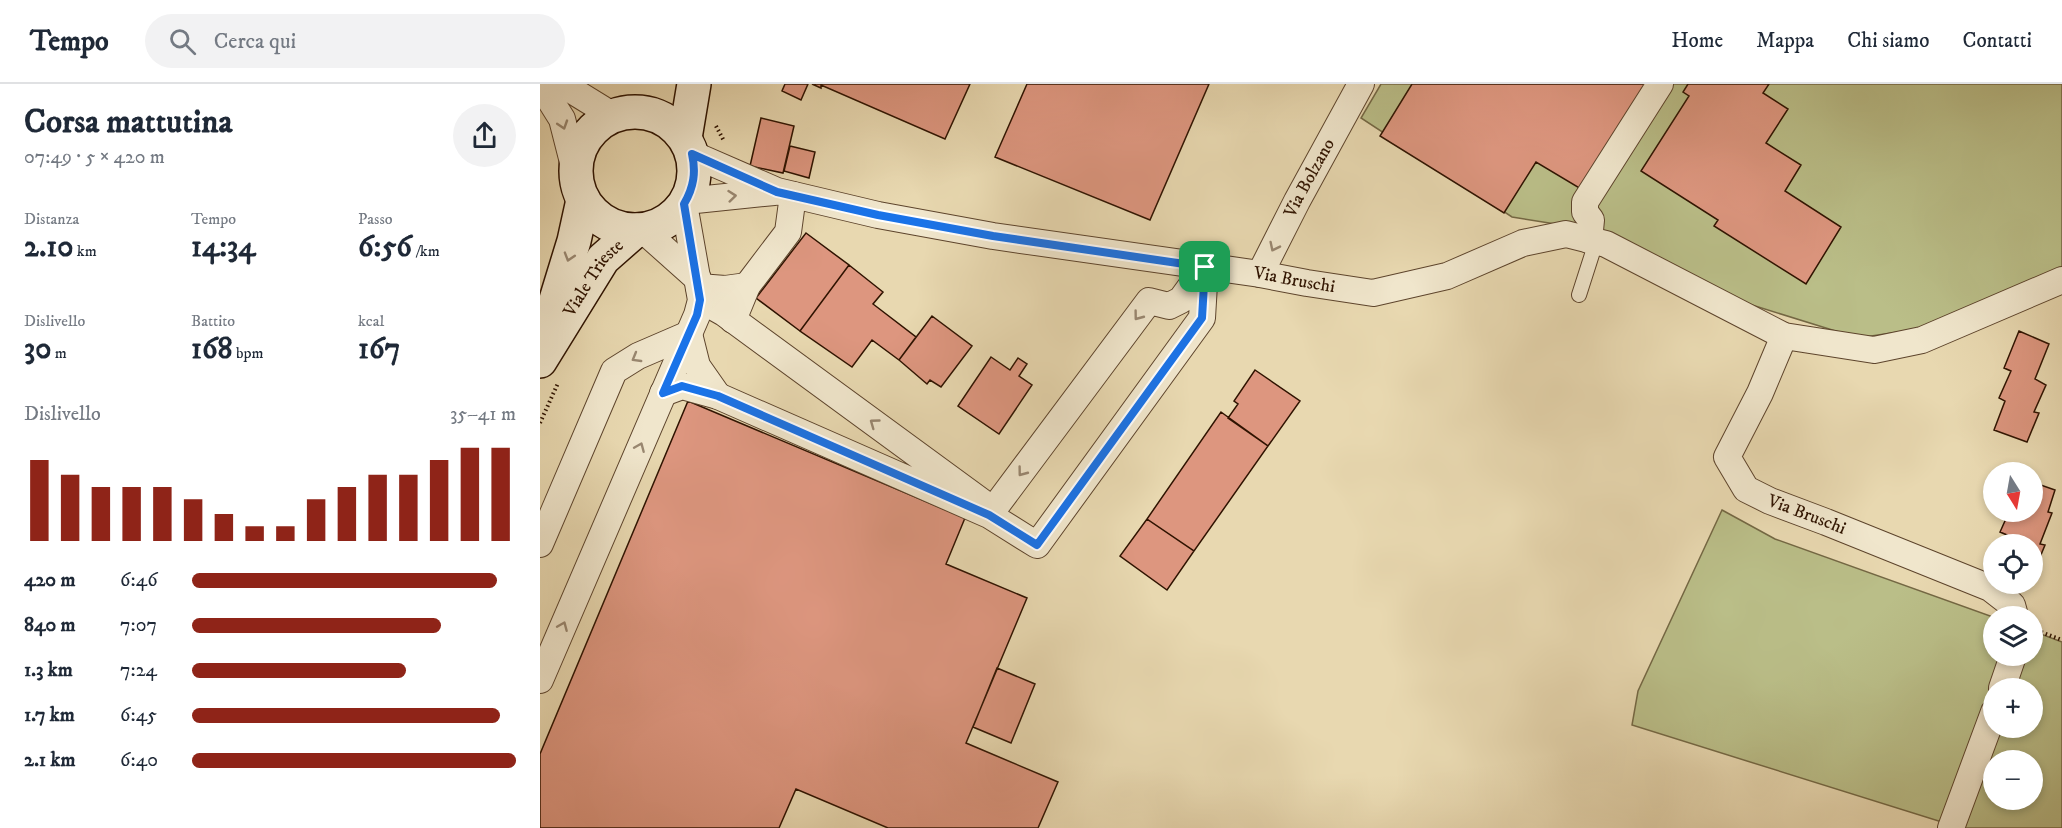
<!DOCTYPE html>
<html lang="it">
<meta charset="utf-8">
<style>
:root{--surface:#fff;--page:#f2f2f3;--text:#1f2937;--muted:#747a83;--line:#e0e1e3;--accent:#8f2418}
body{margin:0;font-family:"IM FELL DW Pica",serif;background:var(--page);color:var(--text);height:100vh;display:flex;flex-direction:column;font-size:22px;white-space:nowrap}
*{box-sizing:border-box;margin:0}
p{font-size:20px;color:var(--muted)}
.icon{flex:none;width:33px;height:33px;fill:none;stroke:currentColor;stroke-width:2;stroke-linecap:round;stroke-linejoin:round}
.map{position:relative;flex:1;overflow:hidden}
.drawer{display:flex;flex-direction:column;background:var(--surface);width:540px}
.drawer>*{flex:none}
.needle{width:39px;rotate:169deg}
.buttons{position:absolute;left:1443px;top:378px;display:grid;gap:12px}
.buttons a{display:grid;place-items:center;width:60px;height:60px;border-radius:50%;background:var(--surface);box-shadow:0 3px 9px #0003;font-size:30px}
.pin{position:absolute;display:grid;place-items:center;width:51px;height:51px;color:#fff;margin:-26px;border-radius:12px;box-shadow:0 3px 9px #0006}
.round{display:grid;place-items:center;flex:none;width:63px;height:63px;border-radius:32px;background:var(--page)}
.summary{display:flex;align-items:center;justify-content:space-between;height:102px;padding:0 24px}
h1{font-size:33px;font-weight:700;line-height:45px}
.stats{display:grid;grid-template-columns:repeat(3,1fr);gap:9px;height:102px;padding:6px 24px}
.stats div{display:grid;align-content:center}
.stats b{font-size:30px;font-weight:700}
.stats small{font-size:16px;font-weight:400}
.stats p{font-size:16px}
.chart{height:168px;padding:12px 24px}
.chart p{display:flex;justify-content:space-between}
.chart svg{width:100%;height:108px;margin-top:6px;stroke:var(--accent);stroke-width:6}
ul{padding:0 24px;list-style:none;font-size:20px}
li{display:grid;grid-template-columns:96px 72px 1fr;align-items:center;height:45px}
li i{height:15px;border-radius:8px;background:var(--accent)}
header{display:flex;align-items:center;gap:36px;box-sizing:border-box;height:84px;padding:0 30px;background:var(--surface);border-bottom:2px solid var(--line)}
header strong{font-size:28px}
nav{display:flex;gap:33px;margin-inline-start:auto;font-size:21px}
.search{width:420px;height:54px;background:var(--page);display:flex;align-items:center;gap:15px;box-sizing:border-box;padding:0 21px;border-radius:33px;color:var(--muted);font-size:22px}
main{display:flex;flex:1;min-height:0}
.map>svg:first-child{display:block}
</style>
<header>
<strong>Tempo</strong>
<div class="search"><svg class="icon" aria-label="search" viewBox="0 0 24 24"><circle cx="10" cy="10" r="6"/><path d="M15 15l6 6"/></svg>Cerca qui</div>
<nav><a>Home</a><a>Mappa</a><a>Chi siamo</a><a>Contatti</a></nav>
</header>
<main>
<section class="drawer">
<div class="summary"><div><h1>Corsa mattutina</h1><p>07:49 · 5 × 420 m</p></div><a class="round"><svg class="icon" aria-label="share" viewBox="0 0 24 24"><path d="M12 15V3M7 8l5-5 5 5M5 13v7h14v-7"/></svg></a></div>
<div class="stats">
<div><p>Distanza</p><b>2.10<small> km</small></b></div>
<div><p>Tempo</p><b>14:34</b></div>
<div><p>Passo</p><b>6:56<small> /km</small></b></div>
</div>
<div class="stats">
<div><p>Dislivello</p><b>30<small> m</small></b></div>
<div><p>Battito</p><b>168<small> bpm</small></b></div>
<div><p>kcal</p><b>167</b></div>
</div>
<div class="chart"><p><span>Dislivello</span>35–41 m</p>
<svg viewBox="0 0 160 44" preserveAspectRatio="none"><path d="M5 44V11M15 44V17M25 44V22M35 44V22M45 44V22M55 44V27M65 44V33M75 44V38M85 44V38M95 44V27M105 44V22M115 44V17M125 44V17M135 44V11M145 44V6M155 44V6"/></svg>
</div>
<ul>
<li><b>420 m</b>6:46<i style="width:94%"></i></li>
<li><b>840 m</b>7:07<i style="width:77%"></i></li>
<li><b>1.3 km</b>7:24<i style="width:66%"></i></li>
<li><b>1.7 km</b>6:45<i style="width:95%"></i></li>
<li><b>2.1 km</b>6:40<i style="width:100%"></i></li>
</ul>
</section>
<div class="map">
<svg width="1522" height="744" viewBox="0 0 1522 744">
<rect width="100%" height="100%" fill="#e8d8b0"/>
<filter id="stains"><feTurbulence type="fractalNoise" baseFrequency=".00333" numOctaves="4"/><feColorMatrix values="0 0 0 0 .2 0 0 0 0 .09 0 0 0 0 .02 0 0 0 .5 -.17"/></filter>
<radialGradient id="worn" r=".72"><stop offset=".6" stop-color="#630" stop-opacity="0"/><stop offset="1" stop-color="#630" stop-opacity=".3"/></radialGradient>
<!-- green -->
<path fill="#babe88" stroke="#746844" stroke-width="1.5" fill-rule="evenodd" d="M841,0H1522V184L1378,245L1318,254L1212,221L1028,142L972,133L821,34Z
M1182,426L1235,455L1453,533L1454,572H1492L1493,547L1522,558V744H1421L1092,641L1098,607ZM1454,604H1492V644H1454ZM1454,676H1492V716H1454Z"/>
<!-- building -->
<path fill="#dd967f" stroke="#2f1300" stroke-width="1.5" d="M245,0H268L261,16L242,7Z
M272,0H430L405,55L281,1V4Z
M487,0H669L610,136L455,73Z
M872,0H1105L1046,108L996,78L964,129L840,52Z
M1148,0H1229L1223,9L1248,25L1226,59L1261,81L1245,107L1301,143L1266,200L1174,142L1178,136L1101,87L1149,12L1143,8Z
M221,34L254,42L243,89L210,82Z
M250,62L275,68L269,94L244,87Z
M266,149L309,181L260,247L216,214Z
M309,181L343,208L333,220L376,253L359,276L332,256L312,283L260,247Z
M392,232L432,262L401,303L390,296L387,300L359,276Z
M1479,247L1509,260L1495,295L1506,301L1494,328L1499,329L1487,358L1454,346L1465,317L1459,314L1471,287L1464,284Z
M451,273L470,286L478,274L487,280L479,292L492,301L459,350L418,322Z
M715,286L760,317L728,362L688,334L698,320L694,317Z
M148,317L425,434L406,480L487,514L426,659L518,698L498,744H348L256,705L239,744H0V670Z
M681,328L728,362L654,467L607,435Z
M1492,398L1515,406L1508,428L1512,429L1500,460L1505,461L1493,490L1492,460H1463L1467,451L1460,448L1469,428H1492Z
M607,435L654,467L627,506L580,472Z
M457,584L495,600L471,659L433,643Z"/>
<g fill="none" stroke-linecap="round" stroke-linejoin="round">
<defs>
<path id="lane" d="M1039,211L1056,158"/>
<g id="street">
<path d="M0,0L22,35L35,86"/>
<path d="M18,0L33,7L72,31"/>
<path id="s1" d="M152,70L237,107L338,131L453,152L720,190L767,199L833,209L907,192L983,159L1026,150L1066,160L1244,252L1334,266L1382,256L1522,196"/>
<path d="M146,117L234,108"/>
<path d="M103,146L158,195"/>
<path d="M1049,156L1051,136L1045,128V118L1120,0"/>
<path id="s2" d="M720,190L757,117L821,0"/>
<path d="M159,203L185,205L207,202"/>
<path d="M193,236L207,202L248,148L253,111"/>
<path d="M149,250L157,282L178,312"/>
<path id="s3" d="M1244,252L1220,309L1187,373L1206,405L1230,417L1286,438L1450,504L1472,521L1475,532"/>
<path d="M123,309L142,302L178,312L449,431L497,461L662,234L665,183L641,216L629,222L609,217L453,426L184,229L161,216"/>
<path d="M0,460L74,287L98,272L149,250"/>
<path d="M0,596L157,231L161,216L144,120"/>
<path d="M1462,604L1473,572"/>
<path d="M1411,744L1454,628"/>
</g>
<g id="secondary">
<circle cx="95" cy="87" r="59"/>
<path d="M145,54L154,0"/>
<path d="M8,242L34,157L43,116"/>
<path id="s4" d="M0,277L63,175L96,146"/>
</g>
</defs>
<!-- lane casing -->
<use href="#lane" stroke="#5d442c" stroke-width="16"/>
<!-- street casing -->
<use href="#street" stroke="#5d442c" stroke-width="28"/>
<!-- secondary casing -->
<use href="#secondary" stroke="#2f1300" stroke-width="36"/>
<!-- path -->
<path stroke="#2f1300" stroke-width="4" stroke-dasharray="1.5 3" stroke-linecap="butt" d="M176,42L184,57
M0,339L18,299
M1493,545L1522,556"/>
<!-- lane -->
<use href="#lane" stroke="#f0e6cc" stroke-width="14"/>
<!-- street -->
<use href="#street" stroke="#f0e6cc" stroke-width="26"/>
<!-- secondary -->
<use href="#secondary" stroke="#f0e6cc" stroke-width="33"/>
</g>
<!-- one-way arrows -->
<defs><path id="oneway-chevron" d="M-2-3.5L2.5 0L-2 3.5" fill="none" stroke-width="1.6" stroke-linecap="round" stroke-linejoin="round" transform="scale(1.5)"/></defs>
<g stroke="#998770">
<use href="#oneway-chevron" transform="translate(23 41) rotate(72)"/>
<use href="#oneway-chevron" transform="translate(192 112) rotate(-6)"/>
<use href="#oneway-chevron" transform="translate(734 163) rotate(116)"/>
<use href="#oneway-chevron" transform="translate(29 173) rotate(107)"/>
<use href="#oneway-chevron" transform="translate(598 232) rotate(127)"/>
<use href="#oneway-chevron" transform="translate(96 274) rotate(150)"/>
<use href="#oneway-chevron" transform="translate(334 339) rotate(-144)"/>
<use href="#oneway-chevron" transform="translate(100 363) rotate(-67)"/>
<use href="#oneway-chevron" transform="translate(482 388) rotate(127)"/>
<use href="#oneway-chevron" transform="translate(23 542) rotate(-67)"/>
</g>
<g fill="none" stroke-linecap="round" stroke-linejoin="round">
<defs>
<path id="route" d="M152,70L237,108L338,131L453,152L665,183L662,234L497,461L449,431L178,312L142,302L123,309L157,231L160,216L144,120C154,103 156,88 152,70Z"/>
</defs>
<!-- route casing -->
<use href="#route" stroke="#fff" stroke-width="12"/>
<!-- route -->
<use href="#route" stroke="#1a73e8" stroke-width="8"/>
</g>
<g text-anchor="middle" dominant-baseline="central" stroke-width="4.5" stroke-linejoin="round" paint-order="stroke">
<!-- street labels -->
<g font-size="18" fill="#2f1300" stroke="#f0e6cc">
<text stroke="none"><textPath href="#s2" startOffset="108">Via Bolzano</textPath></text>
<text stroke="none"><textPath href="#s4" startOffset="99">Viale Trieste</textPath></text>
<text stroke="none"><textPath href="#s1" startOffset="618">Via Bruschi</textPath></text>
<text stroke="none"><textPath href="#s3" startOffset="237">Via Bruschi</textPath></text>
</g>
</g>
<rect width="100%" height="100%" filter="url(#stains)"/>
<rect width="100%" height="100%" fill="url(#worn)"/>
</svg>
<div class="buttons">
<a><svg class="needle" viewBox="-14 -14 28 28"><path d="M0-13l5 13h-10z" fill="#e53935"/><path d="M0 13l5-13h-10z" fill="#747a83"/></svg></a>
<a><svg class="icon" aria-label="locate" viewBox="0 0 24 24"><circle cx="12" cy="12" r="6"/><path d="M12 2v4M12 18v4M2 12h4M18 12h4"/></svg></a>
<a><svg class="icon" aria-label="layers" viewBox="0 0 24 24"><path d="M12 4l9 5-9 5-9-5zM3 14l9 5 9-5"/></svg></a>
<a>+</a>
<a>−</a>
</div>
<div class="pin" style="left:665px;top:183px;background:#1e9e55"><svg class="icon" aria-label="arrive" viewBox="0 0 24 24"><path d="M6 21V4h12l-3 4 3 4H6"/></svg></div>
</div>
</main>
